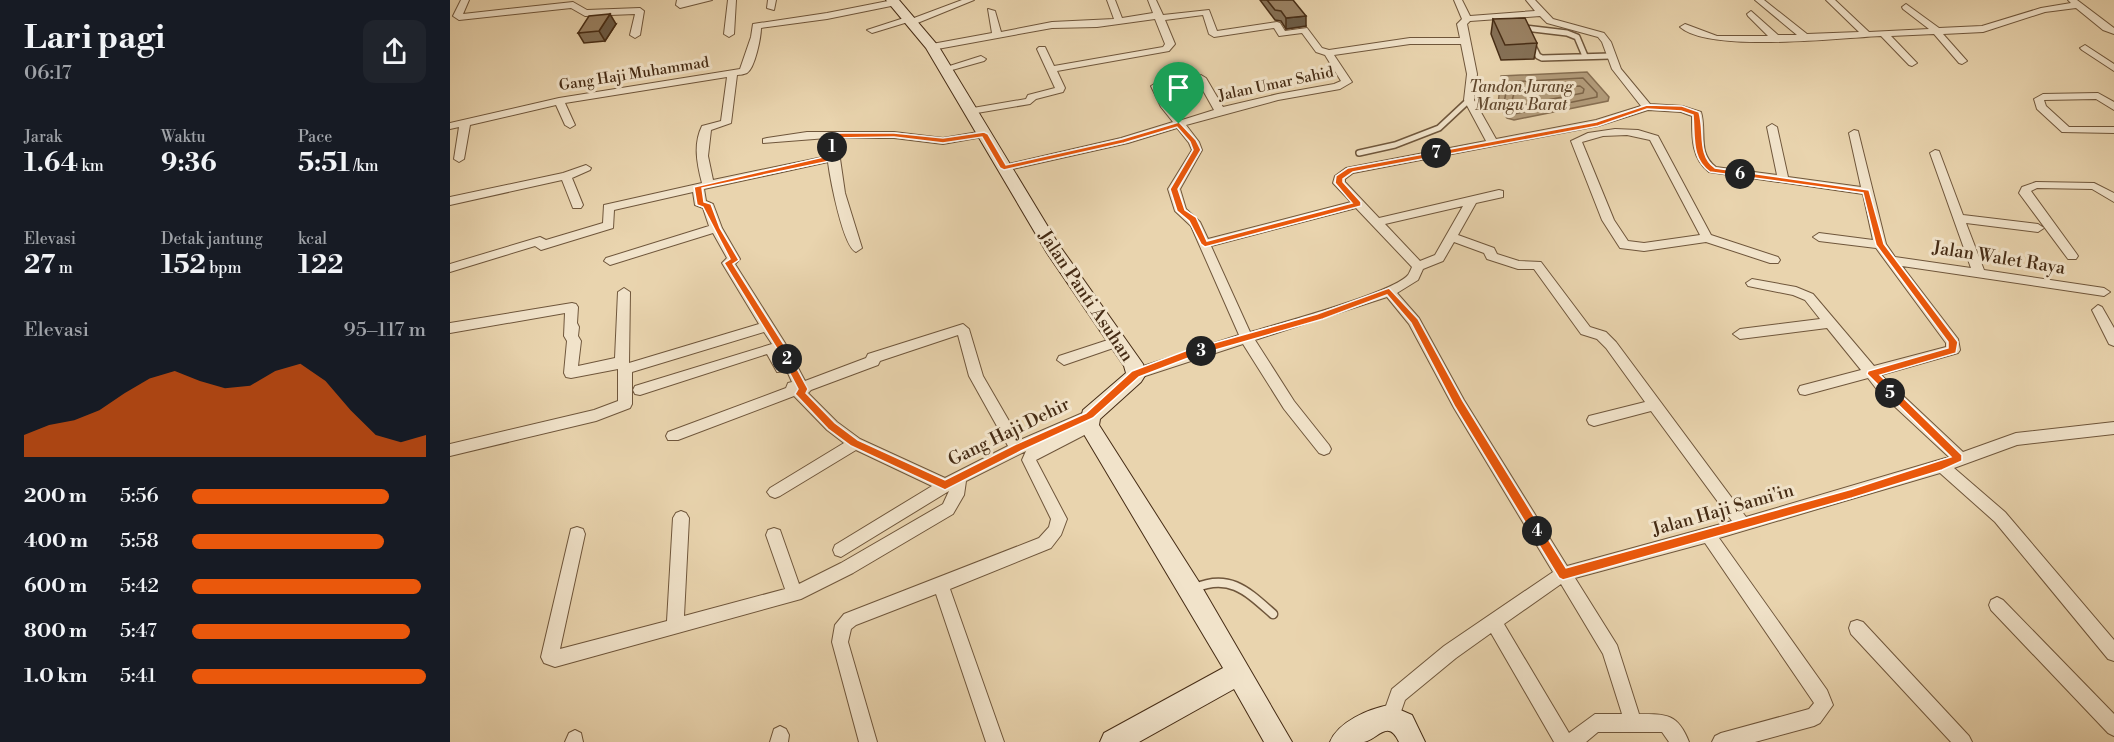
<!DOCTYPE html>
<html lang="id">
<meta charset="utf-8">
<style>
:root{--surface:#171b24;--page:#20242c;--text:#f1f3f6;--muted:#9ea1a6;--accent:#ea580c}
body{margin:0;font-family:"Libre Bodoni",serif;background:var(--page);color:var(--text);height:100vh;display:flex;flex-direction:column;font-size:22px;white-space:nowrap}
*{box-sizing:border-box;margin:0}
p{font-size:20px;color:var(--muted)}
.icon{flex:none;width:33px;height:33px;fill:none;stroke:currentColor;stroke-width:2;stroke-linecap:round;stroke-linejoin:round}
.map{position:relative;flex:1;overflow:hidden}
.drawer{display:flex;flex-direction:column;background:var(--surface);width:450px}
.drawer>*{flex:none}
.pin{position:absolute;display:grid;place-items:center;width:51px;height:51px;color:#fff;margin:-62px -26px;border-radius:50% 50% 50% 0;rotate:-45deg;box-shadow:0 0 6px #0007}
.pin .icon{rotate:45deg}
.km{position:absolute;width:30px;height:30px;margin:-15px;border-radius:50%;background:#222;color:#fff;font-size:16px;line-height:30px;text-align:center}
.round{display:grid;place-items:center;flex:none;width:63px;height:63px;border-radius:12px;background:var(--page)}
.head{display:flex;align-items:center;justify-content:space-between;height:102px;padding:0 24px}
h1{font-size:33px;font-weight:800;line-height:45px}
.metrics{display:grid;grid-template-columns:repeat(3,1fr);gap:9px;height:102px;padding:6px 24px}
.metrics div{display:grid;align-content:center}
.metrics b{font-size:26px;font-weight:800}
.metrics small{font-size:16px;font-weight:400}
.metrics p{font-size:16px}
.chart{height:168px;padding:12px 24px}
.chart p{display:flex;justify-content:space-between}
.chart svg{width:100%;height:108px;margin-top:6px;fill:var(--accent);opacity:.7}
ul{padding:0 24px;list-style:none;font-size:20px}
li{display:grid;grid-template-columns:96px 72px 1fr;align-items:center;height:45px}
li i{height:15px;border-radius:8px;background:var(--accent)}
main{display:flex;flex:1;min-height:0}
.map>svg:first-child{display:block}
</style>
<main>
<section class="drawer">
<div class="head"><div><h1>Lari pagi</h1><p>06:17</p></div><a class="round"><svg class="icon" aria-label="share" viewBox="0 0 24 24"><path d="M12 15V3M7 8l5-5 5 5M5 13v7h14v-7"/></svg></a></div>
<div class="metrics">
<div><p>Jarak</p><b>1.64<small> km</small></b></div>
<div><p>Waktu</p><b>9:36</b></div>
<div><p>Pace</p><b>5:51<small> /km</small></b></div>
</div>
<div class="metrics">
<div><p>Elevasi</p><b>27<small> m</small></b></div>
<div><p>Detak jantung</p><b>152<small> bpm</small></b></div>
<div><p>kcal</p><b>122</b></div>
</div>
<div class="chart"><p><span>Elevasi</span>95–117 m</p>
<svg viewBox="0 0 160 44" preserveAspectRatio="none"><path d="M0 44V35L10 31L20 29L30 25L40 18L50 12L60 9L70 13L80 16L90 15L100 9L110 6L120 13L130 25L140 35L150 38L160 35V44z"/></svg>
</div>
<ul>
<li><b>200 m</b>5:56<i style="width:84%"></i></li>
<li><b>400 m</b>5:58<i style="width:82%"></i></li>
<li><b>600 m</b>5:42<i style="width:98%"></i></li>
<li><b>800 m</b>5:47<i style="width:93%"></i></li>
<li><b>1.0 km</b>5:41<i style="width:100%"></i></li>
</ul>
</section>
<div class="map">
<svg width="1664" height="742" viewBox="0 0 1664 742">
<rect width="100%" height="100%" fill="#e9d4ae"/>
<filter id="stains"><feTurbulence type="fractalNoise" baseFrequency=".00333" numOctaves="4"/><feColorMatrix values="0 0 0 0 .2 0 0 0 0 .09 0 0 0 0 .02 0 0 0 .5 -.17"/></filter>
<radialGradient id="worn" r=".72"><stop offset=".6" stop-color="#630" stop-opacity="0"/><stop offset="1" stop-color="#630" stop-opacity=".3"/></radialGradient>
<!-- water -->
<path fill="#b29b7a" stroke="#876f52" stroke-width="1.5" d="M1137,72L1159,97L1158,101L1064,120L1057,118L1048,105L1051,76Z"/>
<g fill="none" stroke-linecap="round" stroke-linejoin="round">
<!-- shore -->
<path stroke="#7c6448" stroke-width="1.5" d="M1133,78L1147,93V97L1064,114L1060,113L1054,103L1058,82Z
M1130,86L1134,89L1133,93L1067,106L1062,101L1065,89Z"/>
<defs>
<path id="lane-far1" d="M1077,31L1075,28L1117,33L1127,37L1135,56
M1082,44L1088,56L1092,58L1160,56
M909,153L945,145L989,128L1019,100"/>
<path id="lane" d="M745,588C780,573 798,592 823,614"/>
<path id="street" d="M11,0H19L13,14L123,2L137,10L190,8L194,11L190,35L185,38L180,35L185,14L135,16L121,8L9,20L3,16Z
M227,0H262L230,8L226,5Z
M278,0H286L284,34L279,37L274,34Z
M318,0H326L324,10L317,8Z
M443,0L447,3L446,5L377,19L311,28C311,37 305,68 297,73C295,74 289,75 287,75L281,123L261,130L258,156L263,180L378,156L377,138L313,143V139L317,138L357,132H444L493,138L534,131L538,132V136L493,144L444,138H387L395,193L412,248L406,252C393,247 380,178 378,162L254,189L256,201L263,204L272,228L290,259L285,264L335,343L355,381L416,358L418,354L513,324L519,329L533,376L570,440L635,412H645L647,416L642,421L646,426L644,430L586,460L617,519L611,535L601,548L500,589L554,742H536L486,594L406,625L401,629L398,642L427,742H409L382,642L385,625L394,614L589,538L599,527L601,519L572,460L576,451L582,448L516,481L514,495L503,514L403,573L351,599L105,667L94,663L91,657L121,529L127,527L133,529L135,534L110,649L217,621L223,518L226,513L231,511L236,513L239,518L234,616L335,589L316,535L318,530L324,528L330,530L349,584L391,563L493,504L499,491L391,557L385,555L383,550L385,545L482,486L406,450L330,496L325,498L320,496L317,492L320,488L394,443L377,430L344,396L228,440H218L216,436L218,432L336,388L338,383L342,382L337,371L327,372L317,354L190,395L185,394L183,390L185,386L322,344L314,332L182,372V404L180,408L146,421L0,456V444L144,410L168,401V369L121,378L116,377L114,373L117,341L114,336L115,313L0,333V323L122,303L126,304L128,307L127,323L129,327L128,336L131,341L128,366L165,358L168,292L174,288L180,292L179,363L309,324L272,263L277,258L263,233L160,265L154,261L156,258L259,226L253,208L245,205L243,192L164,210L163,228L91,250L85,246L0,272V264L90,237L96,240L153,223L154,205L252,183C247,164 243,144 252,126L271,121L277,77L115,103L125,125L120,128L115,125L106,105L20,125L14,159L9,162L4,159L9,127L0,129V123L109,98L290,69L301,37L303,24L377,13ZM508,335L519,376L558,446L495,478L410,439L387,422L358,393L361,390L428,365L430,361Z
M512,0H524L465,24L458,22L422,33L417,30L457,17L464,18Z
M657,0H665L672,18L703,13L698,0H706L713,15L759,10L767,31L827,22L830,23L835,31L857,28L872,48L879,50L960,38H1010L1007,24L1012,19L1004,0H1012L1020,16L1085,11L1076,0H1085L1103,19L1154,33L1161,42L1171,69L1200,104L1232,106L1251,112C1257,131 1247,153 1266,167L1327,175L1317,127L1322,124L1327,127L1338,177L1411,187L1399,133L1404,130L1408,131L1436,244L1445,257L1521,268L1480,153L1485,150L1489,151L1513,215L1588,224L1594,228L1588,232L1516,223L1534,270L1654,288L1660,292L1654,296L1452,266L1508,339L1510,350L1508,353L1431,375L1513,452L1566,433L1664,422V434L1567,445L1504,468L1555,512L1664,640V661L1658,659L1545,522L1490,473L1269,538L1377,690L1383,705L1370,723L1364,726L1305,742H1262L1265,736L1271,733L1359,709L1364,703L1255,543L1125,578L1167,645L1189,714C1217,714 1228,714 1239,742H1219L1212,732H1148L1136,742H1104L1041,633L1006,658L955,700L947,723L941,726L935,723L932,717L942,689L994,646L1103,572L1004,408L959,324L937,297L805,340L844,401L879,445L881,449L879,453L874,455L869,453L834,409L793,344L686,379L681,378L679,374L681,370L789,335L741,226L725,211L718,189L742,150L739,143L727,128L678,143L554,171L549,168L550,166L671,138L723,122L711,107L701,86L706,83L709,84L721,106L732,120L764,110L746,78L751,75L756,78L773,107L828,94L884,84L891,81L875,55L866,52L852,33L829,36L824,28L764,37L759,34L753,15L715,20L725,44L719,51L607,71L615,88L613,92L586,99L580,104L521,114L517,113V109L576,99L578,95L605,88L587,49L589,47H595L604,66L713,47L715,44L705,19L647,27L602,28L482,50L477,47L482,44L542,33L538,9L545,11L551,32L602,22L664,19ZM1090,16L1097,23L1148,37L1152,42L1162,69L1191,106L1146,120L1046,139L1024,100L1027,74L1017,24L1020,21ZM960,44H1011L1017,74L1014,100L1036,141L896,168L885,176L883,183L901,202L758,239L750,222L736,209L730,189L752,150L749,142L736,125L828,100L890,89L902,82L884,55ZM1198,110L1231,112L1242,116C1242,137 1241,158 1259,172L1413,194L1423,240L1369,233L1363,237L1369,241L1426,248L1496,343V347L1424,366L1363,294L1346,287L1302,279L1296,283L1298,286L1343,295L1355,300L1370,319L1290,329L1283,334L1290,339L1377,328L1411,370L1350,386L1348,390L1350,394L1355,395L1418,378L1428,391L1499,457L1296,517L1166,342L1156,332L1140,327L1091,262L1069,261L1047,254L1044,248L1008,235L1026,203L1053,197V191L1049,190L929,218L895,182V179L903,173L1148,126ZM1013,206L985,255L970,261L935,224ZM906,208L962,267C961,269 959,274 958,275C943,293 828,324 800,332L761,246ZM1004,242L1034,253L1037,259L1068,269H1084L1131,334L1147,339L1156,348L1195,402L1139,416L1137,420L1139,424L1144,426L1201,411L1282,521L1117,566L1014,400L969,318L947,293L968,280L973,269L993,261ZM1111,584L1153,654L1172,714H1145L1119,733L1054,624Z
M1305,0H1314L1357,34L1409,32L1376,0H1385L1419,32L1479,29L1453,9L1452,7L1456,4L1489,28L1532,26L1591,8L1621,3L1618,0H1627L1664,28V34L1653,30L1626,8L1595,12L1533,32L1493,34L1517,61L1512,64L1509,63L1484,34L1441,36L1465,61L1467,63L1462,66L1459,65L1431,36C1389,38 1259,53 1230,27L1235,24L1267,36H1318L1298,16L1297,14L1301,11L1328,35H1347Z
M1635,45L1664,64V71L1632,50L1630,48Z
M531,56L536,59L534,61L495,72L490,69Z
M1648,93L1664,102V110L1646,99L1594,100L1596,106L1619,127H1664V133L1612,132L1587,109L1584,99L1593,94Z
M1165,129L1188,130L1208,136L1261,235L1328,257L1330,260L1328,263H1320L1256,242L1194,251L1170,248L1152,220L1121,141L1138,133ZM1177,135L1200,140L1250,235L1194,243L1178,241L1164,220L1132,142L1153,136Z
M136,165L141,168L140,170L122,178L133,205L131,208H123L112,180L0,205V197L113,173Z
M1586,182L1644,183L1664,193V202L1642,189L1587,188L1581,191L1626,253L1628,256L1626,259H1618L1569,193L1572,187Z
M1648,305L1652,307L1664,328V346L1659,344L1642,310Z
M667,337L672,339L674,342L672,345L614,365L607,360L609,356Z
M1547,597L1553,600L1664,714V736L1658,733L1541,610L1539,605L1541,600Z
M1407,620L1413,622L1519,736L1522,742H1501L1401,634L1399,628L1401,622Z
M330,726L336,729L339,735L338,742H320L324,729Z
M125,730L131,733L133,742H115L119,733Z"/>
<path id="secondary" d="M436,0H449L489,47L609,245L693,364L696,374L691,382L650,419L649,425L749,582L842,742H814L784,689L689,742H650L654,733L773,668L629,426L633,410L676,373L674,366L597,253L476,48Z
M939,705L962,715L975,742H949C938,718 928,739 914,742C903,742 890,742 880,742C888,722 918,709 939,705Z"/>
</defs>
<!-- lane-far1 casing -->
<use href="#lane-far1" stroke="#6f563b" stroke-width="8"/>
<!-- lane casing -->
<use href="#lane" stroke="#6f563b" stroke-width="11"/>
<!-- street casing -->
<use href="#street" stroke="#6f563b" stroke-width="2"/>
<!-- secondary casing -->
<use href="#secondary" stroke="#462c15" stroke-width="2"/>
<!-- lane-far1 -->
<use href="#lane-far1" stroke="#f1e3ca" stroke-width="5"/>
<!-- lane -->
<use href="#lane" stroke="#f1e3ca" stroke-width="8"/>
<!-- street -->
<use href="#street" fill="#f1e3ca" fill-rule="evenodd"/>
<!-- secondary -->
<use href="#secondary" fill="#f1e3ca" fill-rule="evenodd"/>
</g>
<!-- wall -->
<path fill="#857157" stroke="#462c15" stroke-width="1.5" d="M810,0H843L856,26L836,29L831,21L825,20Z
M1043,19L1087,43L1084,59L1051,60L1041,34Z
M166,24L155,41L134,43L128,33Z"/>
<!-- shaded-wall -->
<path fill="#6c5c47" stroke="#462c15" stroke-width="1.5" d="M160,14L166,24L155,41L149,31Z
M856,16V26L836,29V18Z"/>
<!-- building -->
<path fill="#9b8365" stroke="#462c15" stroke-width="1.5" d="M817,0H843L856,16L836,18L831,11L825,10Z
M160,14L149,31L128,33L139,16Z
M1075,18L1087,43L1055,45L1043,19Z"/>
<!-- route -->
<path fill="#ea580c" stroke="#fff" stroke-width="1.5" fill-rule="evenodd" d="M1197,105L1232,106L1249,112C1255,132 1247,155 1265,168L1419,190L1434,244L1508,342L1506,353L1430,375L1512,455V461L1492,470L1402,498L1113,580L1109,578L1005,407L961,323L937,295L873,319L741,357L689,377L643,418L571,451L495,490L401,446L378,429L347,396L345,394L348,389L326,347L274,263L280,259L253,207L247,205L244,187L378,156V135L382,133H444L493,138L534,132L538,134L556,165L672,139L729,122L746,140L751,150L728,189L735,210L746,217L757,241L902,203L885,183L886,176L898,168L1146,122ZM1197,109L1231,111L1243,115C1245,137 1241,159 1260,172L1413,193L1426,245L1498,342V348L1418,371L1417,374L1501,457L1402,489L1116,568L1013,401L968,319L939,288L867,314L735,351L682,371L636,413L564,445L495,480L408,440L385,423L356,393L358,389L333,343L283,264L289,260L270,228L261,204L254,202L252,188L385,160L386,138L444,137L493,143L532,137L550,168L554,170L674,143L727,127L740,142L743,150L720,189L727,211L739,221L751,244L755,247L911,206V202L893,182V179L903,172L1148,126Z"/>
<g text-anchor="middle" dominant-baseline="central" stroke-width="6" stroke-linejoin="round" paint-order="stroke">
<!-- far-street labels -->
<g font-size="15" fill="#462c15" stroke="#f1e3ca">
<text transform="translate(184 74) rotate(-9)">Gang Haji Muhammad</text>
<text transform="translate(826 84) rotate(-12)">Jalan Umar Sahid</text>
</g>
<!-- far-water labels -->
<g font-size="16" font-style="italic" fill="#61482e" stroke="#f1e3ca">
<text x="1071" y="87">Tandon Jurang<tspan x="1071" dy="18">Mangu Barat</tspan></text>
</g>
<!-- street labels -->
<g font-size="18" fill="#462c15" stroke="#f1e3ca">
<text transform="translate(1549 258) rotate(9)">Jalan Walet Raya</text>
<text transform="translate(636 296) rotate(56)">Jalan Panti Asuhan</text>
<text transform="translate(559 432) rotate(-26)">Gang Haji Dehir</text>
<text transform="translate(1273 510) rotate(-16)">Jalan Haji Sami'in</text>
</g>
</g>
<rect width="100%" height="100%" filter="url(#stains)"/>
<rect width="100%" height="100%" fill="url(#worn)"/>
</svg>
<div class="pin" style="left:729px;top:124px;background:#1e9e55"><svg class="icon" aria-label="arrive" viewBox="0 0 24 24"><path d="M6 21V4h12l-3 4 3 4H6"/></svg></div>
<b class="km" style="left:382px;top:147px">1</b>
<b class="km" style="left:337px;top:359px">2</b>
<b class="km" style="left:751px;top:351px">3</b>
<b class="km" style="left:1087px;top:531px">4</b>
<b class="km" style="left:1440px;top:393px">5</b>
<b class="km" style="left:1290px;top:174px">6</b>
<b class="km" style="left:986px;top:153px">7</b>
</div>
</main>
